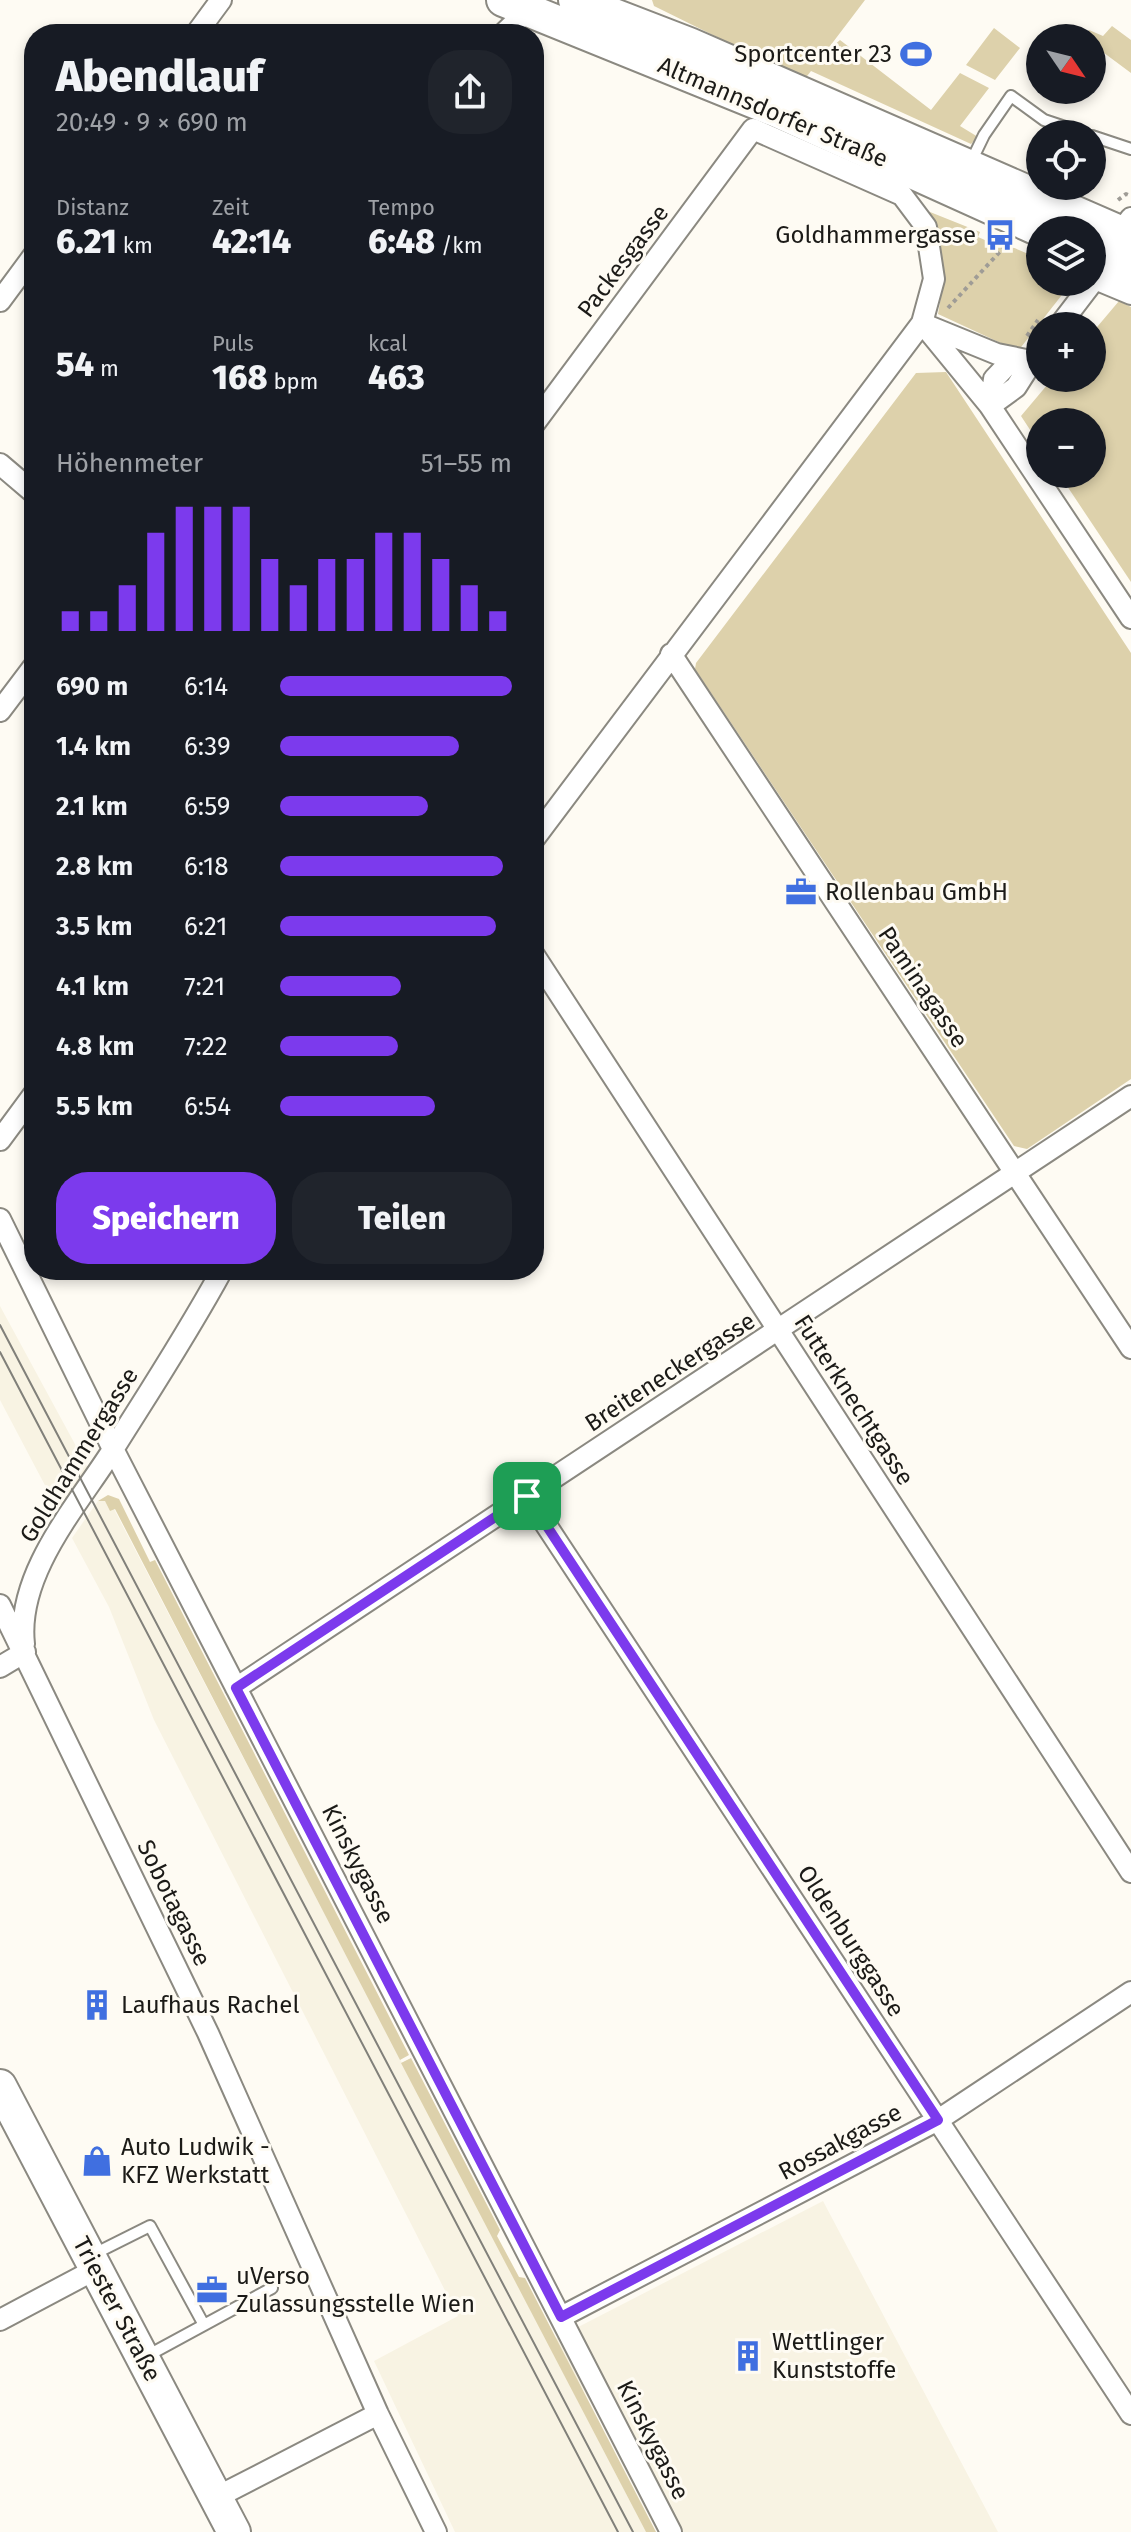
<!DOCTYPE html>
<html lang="de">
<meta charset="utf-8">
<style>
:root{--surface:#171b24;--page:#20242c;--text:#f1f3f6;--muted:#9ea1a6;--accent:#7c3aed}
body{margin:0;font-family:"Fira Sans",sans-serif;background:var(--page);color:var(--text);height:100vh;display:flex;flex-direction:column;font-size:30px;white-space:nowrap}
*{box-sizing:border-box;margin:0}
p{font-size:26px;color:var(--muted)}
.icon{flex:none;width:44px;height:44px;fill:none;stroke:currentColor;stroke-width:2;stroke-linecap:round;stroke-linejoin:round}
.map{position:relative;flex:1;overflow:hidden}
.drawer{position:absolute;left:24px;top:24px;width:520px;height:1256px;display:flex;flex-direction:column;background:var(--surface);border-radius:32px;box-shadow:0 4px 12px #0003}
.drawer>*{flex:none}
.needle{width:52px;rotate:125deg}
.tools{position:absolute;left:1026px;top:24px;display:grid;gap:16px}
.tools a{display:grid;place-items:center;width:80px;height:80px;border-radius:50%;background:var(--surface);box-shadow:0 4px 12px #0003;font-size:40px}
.pin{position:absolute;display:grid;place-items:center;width:68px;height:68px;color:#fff;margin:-34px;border-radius:16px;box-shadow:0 4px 12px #0006}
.round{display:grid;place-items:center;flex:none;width:84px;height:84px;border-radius:32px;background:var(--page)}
.headline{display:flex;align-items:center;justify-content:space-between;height:136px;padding:0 32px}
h1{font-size:44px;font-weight:800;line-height:60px}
.figures{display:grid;grid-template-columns:repeat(3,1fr);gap:12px;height:136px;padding:8px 32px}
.figures div{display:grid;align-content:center}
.figures b{font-size:34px;font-weight:800}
.figures small{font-size:22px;font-weight:400}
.figures p{font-size:22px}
.chart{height:224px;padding:16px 32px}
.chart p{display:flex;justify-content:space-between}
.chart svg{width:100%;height:144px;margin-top:8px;stroke:var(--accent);stroke-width:6}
.action{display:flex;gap:16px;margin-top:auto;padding:16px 32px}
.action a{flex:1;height:92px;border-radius:32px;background:var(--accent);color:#fff;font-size:32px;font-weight:800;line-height:92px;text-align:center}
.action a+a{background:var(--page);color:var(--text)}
ul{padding:0 32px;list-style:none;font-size:26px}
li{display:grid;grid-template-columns:128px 96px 1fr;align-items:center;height:60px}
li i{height:20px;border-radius:10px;background:var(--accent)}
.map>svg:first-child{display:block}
</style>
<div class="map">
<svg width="1131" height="2532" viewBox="0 0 1131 2532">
<rect width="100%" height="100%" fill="#fefbf3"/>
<!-- built -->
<path fill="#f8f3e3" d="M0,1306L89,1470L58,1510L0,1400Z
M98,1501H105L114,1509L646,2532H455L374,2361L458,2316L154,1720L109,1607L72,1538Z
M823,2201L998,2532H669L553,2340Z"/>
<!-- green -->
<path fill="#ddd1ab" d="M652,0H865L824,54L840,40L931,110L960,73L989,88L960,126L978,137L971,144L811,71L804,80L654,6Z
M1112,26L1131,40V73L1092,44V38L1083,37L1089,30L1103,36Z
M994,28L1020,48L995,80L966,65Z
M925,210L980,232L978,237L994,244L996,240L1040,259V282H1072L1018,351L938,314C947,266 945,254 925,210Z
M1119,301L1131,307V582L1059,474H1092V422H1040V445L1021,416L1053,378H1092V333Z
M946,372L1131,653V1079L1027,1149L1014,1146L695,669L696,663L916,373Z
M108,1495L119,1499L150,1562L155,1560L409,2055L400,2060L115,1509L110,1511L105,1501H98Z
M411,2058L500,2230L497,2236L519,2277L525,2278L656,2532H646L401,2063Z"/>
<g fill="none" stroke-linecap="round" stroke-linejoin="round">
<defs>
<path id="lane" d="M1092,136L1131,149
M970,164L984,135L1011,96L1044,120L1086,134
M92,2255L150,2226L204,2325
M145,2357L272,2288"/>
<path id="street" d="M196,34L221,0
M503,34L527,11
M1095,279L1131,294
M0,301L34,255
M922,323L990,406L1131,618
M926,325L997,354L1031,361
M1059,326L1095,279L1102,257L1131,218
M990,406L1016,387L1037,354
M990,406L994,379L1014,358
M534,424L753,129L902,195L926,227L934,279L922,323L534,839
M0,464L34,493
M671,654L1131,1348
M0,711L34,666
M534,955L1131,1872
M0,1140L34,1094
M0,1219L113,1449L671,2532
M527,1496L1131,2414
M0,1605L208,2033L378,2414L436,2532
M24,1644C16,1573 78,1505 114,1448C151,1389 189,1331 222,1270
M0,1667L25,1652
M236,1688L1131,1096
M561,2317L938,2120L1131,1992
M0,2320L96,2269
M217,2497L378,2414"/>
<path id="primary" d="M503,0L777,111L1040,230
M575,0L689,44L1131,237
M1092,253L1131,269
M0,2086L234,2532"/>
</defs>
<!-- lane casing -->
<use href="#lane" stroke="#8b8981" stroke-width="14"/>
<!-- street casing -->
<use href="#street" stroke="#8b8981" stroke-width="24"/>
<!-- primary casing -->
<use href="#primary" stroke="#8b8981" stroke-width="36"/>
<!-- path -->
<path stroke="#9f9c96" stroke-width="4" stroke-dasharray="4 4" stroke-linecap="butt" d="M1118,200L1126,194L1131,196
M948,308L1007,244
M1027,336L1038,320"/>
<!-- lane -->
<use href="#lane" stroke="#fff" stroke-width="10"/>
<!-- street -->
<use href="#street" stroke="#fff" stroke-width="20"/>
<!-- primary -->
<use href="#primary" stroke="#fff" stroke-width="32"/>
<!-- tram -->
<path stroke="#81807a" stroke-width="2" d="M0,1325L633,2532
M0,1352L618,2532"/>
</g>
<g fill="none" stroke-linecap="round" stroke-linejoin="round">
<defs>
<path id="route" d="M527,1496L938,2120L561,2317L236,1688Z"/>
</defs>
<!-- route casing -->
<use href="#route" stroke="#fff" stroke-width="16"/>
<!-- route -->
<use href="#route" stroke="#7c3aed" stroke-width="10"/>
</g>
<!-- icons -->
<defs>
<symbol id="stadium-bare" viewBox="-9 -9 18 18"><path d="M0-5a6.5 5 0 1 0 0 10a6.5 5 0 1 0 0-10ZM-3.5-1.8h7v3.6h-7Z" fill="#406fe0" stroke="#fefbf3" stroke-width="2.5" paint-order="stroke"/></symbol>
<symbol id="bus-bare" viewBox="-9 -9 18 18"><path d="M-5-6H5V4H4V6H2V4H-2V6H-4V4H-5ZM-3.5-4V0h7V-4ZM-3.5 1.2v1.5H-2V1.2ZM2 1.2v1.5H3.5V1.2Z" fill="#406fe0" stroke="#fefbf3" stroke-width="2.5" paint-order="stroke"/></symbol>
<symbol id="office-bare" viewBox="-9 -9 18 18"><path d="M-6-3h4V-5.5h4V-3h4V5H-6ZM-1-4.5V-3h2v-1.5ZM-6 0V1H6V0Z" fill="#406fe0" stroke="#fefbf3" stroke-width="2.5" paint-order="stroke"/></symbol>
<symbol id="building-bare" viewBox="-9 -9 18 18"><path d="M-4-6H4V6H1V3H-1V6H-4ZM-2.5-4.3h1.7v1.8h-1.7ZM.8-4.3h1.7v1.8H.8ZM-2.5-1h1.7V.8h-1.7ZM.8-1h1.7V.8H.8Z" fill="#406fe0" stroke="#fefbf3" stroke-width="2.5" paint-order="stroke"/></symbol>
<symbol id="shop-bare" viewBox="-9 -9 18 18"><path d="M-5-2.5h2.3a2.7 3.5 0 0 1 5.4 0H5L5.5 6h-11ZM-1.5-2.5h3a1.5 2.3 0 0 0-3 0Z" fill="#406fe0" stroke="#fefbf3" stroke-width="2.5" paint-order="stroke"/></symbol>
</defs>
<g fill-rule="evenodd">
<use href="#stadium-bare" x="894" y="32" width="44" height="44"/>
<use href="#bus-bare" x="978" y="213" width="44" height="44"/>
<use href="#office-bare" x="779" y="870" width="44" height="44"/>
<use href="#building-bare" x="75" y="1983" width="44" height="44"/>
<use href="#shop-bare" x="75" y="2139" width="44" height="44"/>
<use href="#office-bare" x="190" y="2268" width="44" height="44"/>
<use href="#building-bare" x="726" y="2334" width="44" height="44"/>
</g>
<g text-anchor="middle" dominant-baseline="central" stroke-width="6" stroke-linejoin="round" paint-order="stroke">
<!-- poi labels -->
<g font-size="24" fill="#1b1a17" stroke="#fefbf3" text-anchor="start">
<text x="892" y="54" text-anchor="end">Sportcenter 23</text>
<text x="976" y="235" text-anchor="end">Goldhammergasse</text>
<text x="825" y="892">Rollenbau GmbH</text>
<text x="121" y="2005">Laufhaus Rachel</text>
<text x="121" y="2147">Auto Ludwik -<tspan x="121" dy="28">KFZ Werkstatt</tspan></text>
<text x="236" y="2276">uVerso<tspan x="236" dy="28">Zulassungsstelle Wien</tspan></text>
<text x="772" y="2342">Wettlinger<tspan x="772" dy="28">Kunststoffe</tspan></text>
</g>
<!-- street labels -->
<g font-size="24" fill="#1b1a17" stroke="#fefbf3">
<text transform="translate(773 112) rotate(23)">Altmannsdorfer Straße</text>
<text transform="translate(623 261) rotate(-53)">Packesgasse</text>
<text transform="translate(923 987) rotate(56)">Paminagasse</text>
<text transform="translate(670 1372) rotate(-33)">Breiteneckergasse</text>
<text transform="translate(854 1400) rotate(57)">Futterknechtgasse</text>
<text transform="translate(79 1455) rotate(-58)">Goldhammergasse</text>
<text transform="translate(358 1864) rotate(63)">Kinskygasse</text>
<text transform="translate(174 1903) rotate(64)">Sobotagasse</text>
<text transform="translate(851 1941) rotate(57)">Oldenburggasse</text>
<text transform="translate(840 2142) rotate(-28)">Rossakgasse</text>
<text transform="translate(117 2309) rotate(62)">Triester Straße</text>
<text transform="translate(653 2440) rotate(63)">Kinskygasse</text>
</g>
</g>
</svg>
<div class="tools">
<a><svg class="needle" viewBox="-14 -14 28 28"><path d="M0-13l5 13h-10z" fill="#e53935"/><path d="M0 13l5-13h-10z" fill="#9ea1a6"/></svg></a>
<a><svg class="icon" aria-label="locate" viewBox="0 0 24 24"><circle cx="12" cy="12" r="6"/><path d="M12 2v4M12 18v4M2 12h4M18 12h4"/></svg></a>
<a><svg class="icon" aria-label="layers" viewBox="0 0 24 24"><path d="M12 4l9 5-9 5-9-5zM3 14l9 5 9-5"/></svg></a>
<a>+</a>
<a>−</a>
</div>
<div class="pin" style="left:527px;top:1496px;background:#1e9e55"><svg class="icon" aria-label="arrive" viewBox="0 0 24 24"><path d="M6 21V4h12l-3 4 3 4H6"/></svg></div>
<section class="drawer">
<div class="headline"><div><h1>Abendlauf</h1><p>20:49 · 9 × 690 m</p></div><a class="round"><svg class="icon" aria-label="share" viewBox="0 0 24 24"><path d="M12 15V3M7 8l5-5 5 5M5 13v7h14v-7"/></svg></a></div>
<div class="figures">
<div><p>Distanz</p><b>6.21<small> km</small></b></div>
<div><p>Zeit</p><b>42:14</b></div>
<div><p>Tempo</p><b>6:48<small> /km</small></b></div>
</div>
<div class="figures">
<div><b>54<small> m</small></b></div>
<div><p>Puls</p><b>168<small> bpm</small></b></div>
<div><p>kcal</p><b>463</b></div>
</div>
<div class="chart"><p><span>Höhenmeter</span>51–55 m</p>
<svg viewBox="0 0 160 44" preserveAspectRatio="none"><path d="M5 44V38M15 44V38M25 44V30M35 44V14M45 44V6M55 44V6M65 44V6M75 44V22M85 44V30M95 44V22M105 44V22M115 44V14M125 44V14M135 44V22M145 44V30M155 44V38"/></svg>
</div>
<ul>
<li><b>690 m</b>6:14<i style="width:100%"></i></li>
<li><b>1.4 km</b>6:39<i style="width:77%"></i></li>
<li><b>2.1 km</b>6:59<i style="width:64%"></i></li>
<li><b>2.8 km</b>6:18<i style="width:96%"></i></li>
<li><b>3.5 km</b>6:21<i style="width:93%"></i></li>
<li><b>4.1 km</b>7:21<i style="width:52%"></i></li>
<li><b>4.8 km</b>7:22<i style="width:51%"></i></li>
<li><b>5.5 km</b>6:54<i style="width:67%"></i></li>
</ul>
<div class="action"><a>Speichern</a><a>Teilen</a></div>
</section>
</div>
